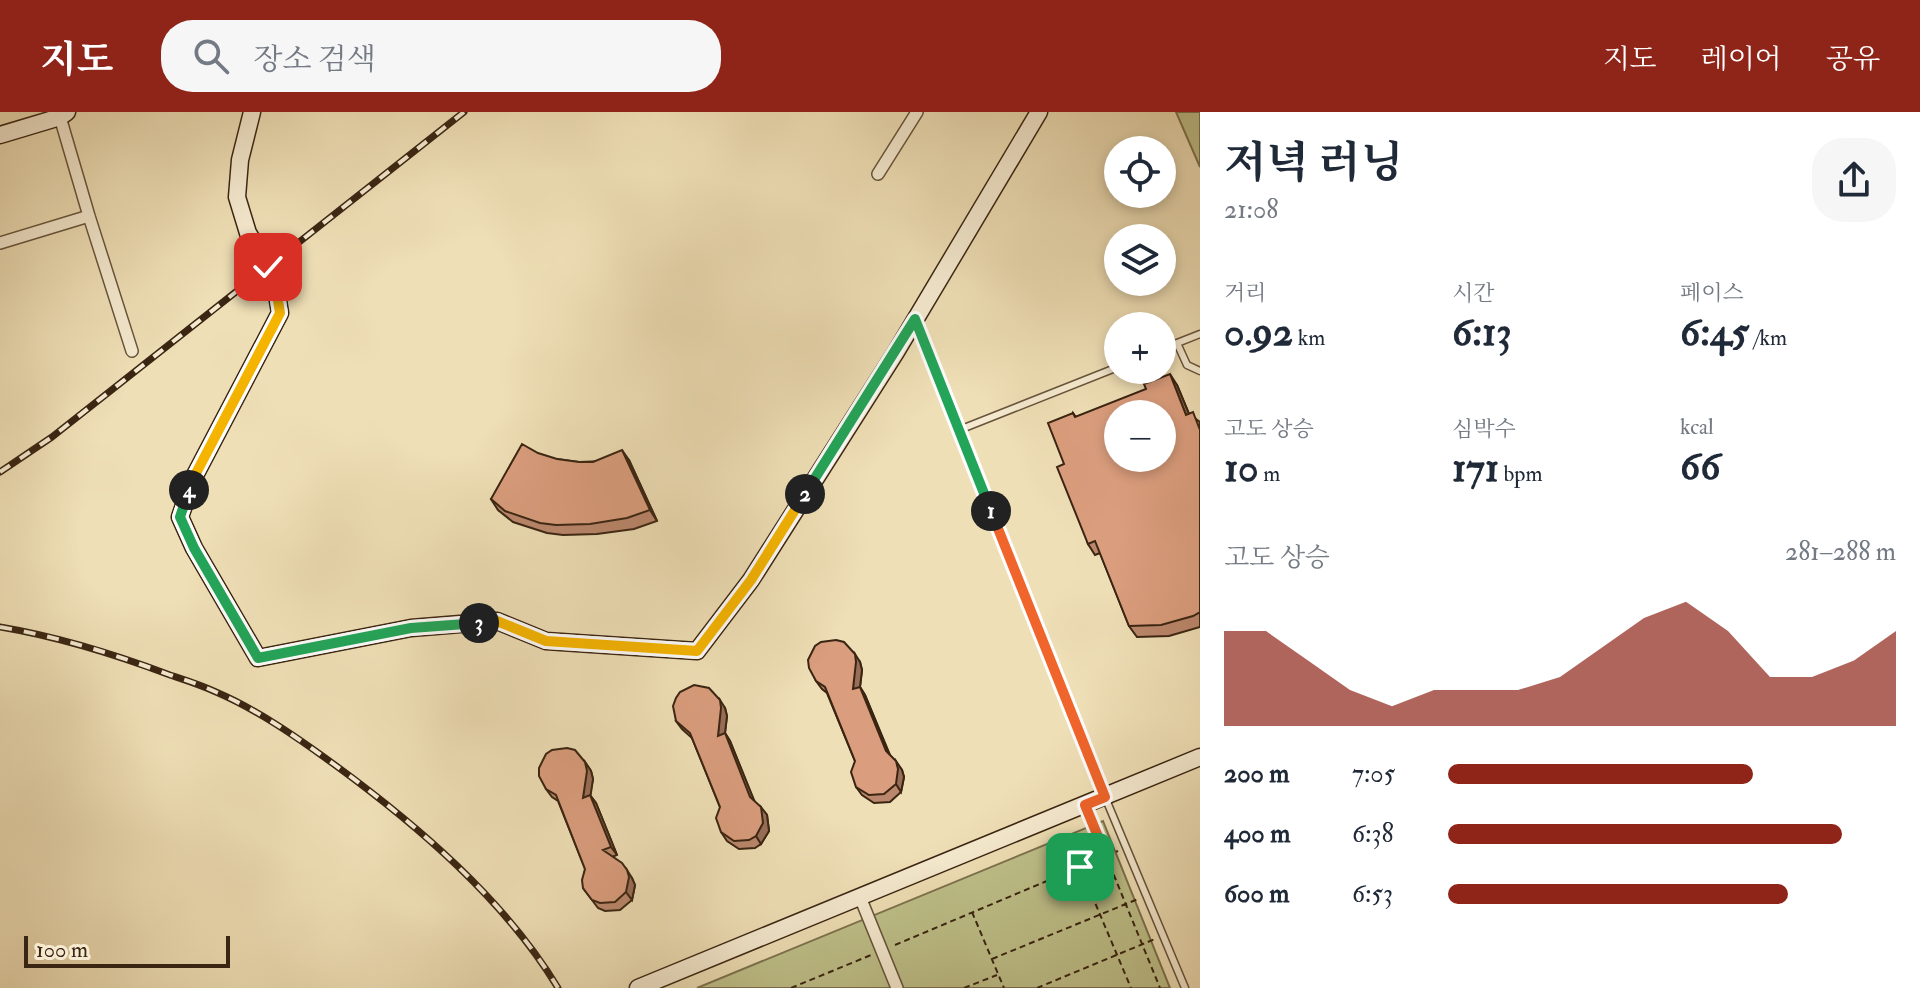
<!DOCTYPE html>
<html lang="ko">
<meta charset="utf-8">
<style>
:root{--surface:#fff;--page:#f6f6f7;--text:#1f2937;--muted:#747a83;--accent:#8f2418}
body{margin:0;font-family:"IM FELL Double Pica","Noto Serif KR",serif;background:var(--page);color:var(--text);height:100vh;display:flex;flex-direction:column;font-size:30px;white-space:nowrap}
*{box-sizing:border-box;margin:0}
p{font-size:26px;color:var(--muted)}
.icon{flex:none;width:44px;height:44px;fill:none;stroke:currentColor;stroke-width:2;stroke-linecap:round;stroke-linejoin:round}
.map{position:relative;flex:1;overflow:hidden}
.side{display:flex;flex-direction:column;background:var(--surface);width:720px}
.side>*{flex:none}
.fabs{position:absolute;left:1104px;top:24px;display:grid;gap:16px}
.fabs a{display:grid;place-items:center;width:72px;height:72px;border-radius:50%;background:var(--surface);box-shadow:0 4px 12px #0003;font-size:40px}
.scale{position:absolute;left:24px;bottom:20px;width:206px;box-sizing:border-box;padding-left:8px;border:4px solid #3a2512;border-top:0;font-size:22px;line-height:28px;white-space:nowrap;color:#3a2512;-webkit-text-stroke:6px #f5ead0;paint-order:stroke}
.pin{position:absolute;display:grid;place-items:center;width:68px;height:68px;color:#fff;margin:-34px;border-radius:16px;box-shadow:0 4px 12px #0006}
.km{position:absolute;width:40px;height:40px;margin:-20px;border-radius:50%;background:#222;color:#fff;font-size:22px;line-height:40px;text-align:center}
.round{display:grid;place-items:center;flex:none;width:84px;height:84px;border-radius:32px;background:var(--page)}
.head{display:flex;align-items:center;justify-content:space-between;height:136px;padding:0 24px}
h1{font-size:44px;font-weight:700;line-height:60px}
.stats{display:grid;grid-template-columns:repeat(3,1fr);gap:12px;height:136px;padding:8px 24px}
.stats div{display:grid;align-content:center}
.stats b{font-size:40px;font-weight:700}
.stats small{font-size:22px;font-weight:400}
.stats p{font-size:22px}
.chart{height:224px;padding:16px 24px}
.chart p{display:flex;justify-content:space-between}
.chart svg{width:100%;height:144px;margin-top:8px;fill:var(--accent);opacity:.7}
ul{padding:0 24px;list-style:none;font-size:26px}
li{display:grid;grid-template-columns:128px 96px 1fr;align-items:center;height:60px}
li i{height:20px;border-radius:10px;background:var(--accent)}
header{display:flex;align-items:center;gap:48px;box-sizing:border-box;height:112px;padding:0 40px;background:var(--accent);color:#fff}
header strong{font-size:38px}
nav{display:flex;gap:44px;margin-inline-start:auto;font-size:28px}
.search{width:560px;height:72px;background:var(--page);display:flex;align-items:center;gap:20px;box-sizing:border-box;padding:0 28px;border-radius:32px;color:var(--muted);font-size:30px}
main{display:flex;flex:1;min-height:0}
.map>svg:first-child{display:block}
</style>
<header>
<strong>지도</strong>
<div class="search"><svg class="icon" aria-label="search" viewBox="0 0 24 24"><circle cx="10" cy="10" r="6"/><path d="M15 15l6 6"/></svg>장소 검색</div>
<nav><a>지도</a><a>레이어</a><a>공유</a></nav>
</header>
<main>
<div class="map">
<svg width="1200" height="876" viewBox="0 0 1200 876">
<rect width="100%" height="100%" fill="#efdfb6"/>
<filter id="stains"><feTurbulence type="fractalNoise" baseFrequency=".0025" numOctaves="4"/><feColorMatrix values="0 0 0 0 .2 0 0 0 0 .09 0 0 0 0 .02 0 0 0 .5 -.17"/></filter>
<radialGradient id="worn" r=".72"><stop offset=".6" stop-color="#630" stop-opacity="0"/><stop offset="1" stop-color="#630" stop-opacity=".3"/></radialGradient>
<!-- green -->
<path fill="#bec08a" stroke="#7c724e" stroke-width="2" d="M1176,0H1200V55Z
M1103,709L1170,876H697Z"/>
<g fill="none" stroke-linecap="round" stroke-linejoin="round">
<defs>
<path id="lane" d="M917,212L1105,685L1185,876
M1177,231L1187,253L1200,259
M1162,237L1200,222
M959,318L1118,255"/>
<path id="street" d="M60,5L89,104L132,239
M878,62L917,0
M0,131L89,104
M860,785L897,876"/>
<path id="secondary" d="M252,0L240,48L237,85L248,121L274,164L280,201L193,367L180,405L194,436L258,546L411,516L497,509L546,529L697,539L751,468L896,240L1039,0
M0,23L60,5L67,0
M638,876L1200,645"/>
</defs>
<!-- lane casing -->
<use href="#lane" stroke="#67543b" stroke-width="9"/>
<!-- street casing -->
<use href="#street" stroke="#67543b" stroke-width="14"/>
<!-- secondary casing -->
<use href="#secondary" stroke="#3a2512" stroke-width="19"/>
<!-- path -->
<path stroke="#3a2512" stroke-width="2" stroke-dasharray="6 4" stroke-linecap="butt" d="M1091,707L1160,876
M1080,755L1131,876
M972,800L1004,876
M895,833L1118,739
M992,847L1138,787
M791,876L871,843
M964,876L997,863
M1037,876L1155,827"/>
<!-- lane -->
<use href="#lane" stroke="#f5ead0" stroke-width="6"/>
<!-- street -->
<use href="#street" stroke="#f5ead0" stroke-width="11"/>
<!-- secondary -->
<use href="#secondary" stroke="#f5ead0" stroke-width="16"/>
<defs>
<path id="rail" d="M0,360L52,325L464,0
M0,515C60,525 114,542 170,563C185,568 201,573 216,580C258,598 298,626 335,653C417,713 505,788 558,876"/>
</defs>
<!-- rail casing -->
<use href="#rail" stroke="#3a2512" stroke-width="7"/>
<!-- rail -->
<use href="#rail" stroke="#f5ead0" stroke-width="4" stroke-dasharray="12" stroke-linecap="butt"/>
</g>
<!-- wall -->
<path fill="#bb876c" stroke="#3a2512" stroke-width="2" d="M1177,273L1189,302L1200,310V515L1169,524L1137,525L1129,514L1100,441L1095,443L1088,432L1064,352L1073,301L1076,305Z
M557,347L579,350L629,348L657,409L634,417L597,422L563,423L547,421L513,410L498,398L491,387Z
M860,550L862,558L860,575L865,583L890,643L902,658L904,665L901,680L890,690L874,691L862,683L856,675L855,649L827,581L822,577L816,569Z
M725,596L727,604L725,621L730,629L754,689L767,703L769,719L761,732L755,736L739,737L727,729L721,720L720,695L692,626L682,617L676,609Z
M585,650L591,659L593,667L590,683L596,691L617,743L612,745L632,766L635,773L632,788L620,798L605,799L598,796L583,776L585,757L558,689L552,685L546,677Z"/>
<!-- shaded-wall -->
<path fill="#996e58" stroke="#3a2512" stroke-width="2" d="M1170,262L1177,273L1194,314L1186,303Z
M622,338L629,348L657,409L650,398Z
M855,542L860,550L862,558L860,575L865,583L891,647L886,639L853,577Z
M720,588L725,596L727,604L725,621L730,629L756,693L750,685L718,624Z
M896,649L902,658L904,665L901,680L896,672Z
M585,650L591,659L593,667L589,694L583,686Z
M590,683L596,691L617,743L611,735Z
M761,695L767,703L769,719L761,732L756,724Z
M627,758L632,766L635,773L632,788L626,780Z"/>
<!-- building -->
<path fill="#da9d7d" stroke="#3a2512" stroke-width="2" fill-rule="evenodd" d="M1170,262L1186,303L1193,300L1200,318V500L1193,504L1161,513L1129,514L1095,429L1088,432L1057,355L1064,352L1048,311L1073,301L1075,305L1146,277L1144,272ZM1118,302H1162V346H1118Z
M522,332L538,341L557,347L579,350H593L622,338L650,398L627,406L590,412L556,413L540,411L505,399L491,387Z
M836,528L844,530L855,542L856,550L853,577L860,575L886,639L896,649L898,657L896,672L884,682L869,683L856,675L851,660L855,649L825,575L816,569L809,556L808,548L815,534L821,530Z
M694,573L709,576L720,588L721,596L718,624L725,621L750,685L761,695L763,711L756,724L749,728L734,729L721,720L716,706L720,695L690,621L676,609L673,594L676,586L680,580Z
M567,636L575,638L585,650L587,659L583,686L590,683L611,735L603,738L622,751L627,758L629,765L626,780L615,790L600,791L592,788L583,776L582,768L585,757L556,683L546,677L539,664V656L546,642L552,638Z"/>
<g fill="none" stroke-linecap="round" stroke-linejoin="round">
<defs>
<path id="split-1" d="M991,399L1105,685L1085,693L1106,744L1080,755"/>
<path id="split-2" d="M805,382L915,207L991,399"/>
<path id="split-3" d="M479,511L497,509L546,529L697,539L751,468L805,382"/>
<path id="split-4" d="M189,378L180,405L194,436L258,546L411,516L479,511"/>
<path id="split-5" d="M189,378L193,367L280,201L274,164L268,155"/>
</defs>
<!-- split-1 casing -->
<use href="#split-1" stroke="#fff" stroke-width="16"/>
<!-- split-2 casing -->
<use href="#split-2" stroke="#fff" stroke-width="16"/>
<!-- split-3 casing -->
<use href="#split-3" stroke="#fff" stroke-width="16"/>
<!-- split-4 casing -->
<use href="#split-4" stroke="#fff" stroke-width="16"/>
<!-- split-5 casing -->
<use href="#split-5" stroke="#fff" stroke-width="16"/>
<!-- split-1 -->
<use href="#split-1" stroke="#f0652b" stroke-width="10"/>
<!-- split-2 -->
<use href="#split-2" stroke="#22a559" stroke-width="10"/>
<!-- split-3 -->
<use href="#split-3" stroke="#f5b400" stroke-width="10"/>
<!-- split-4 -->
<use href="#split-4" stroke="#22a559" stroke-width="10"/>
<!-- split-5 -->
<use href="#split-5" stroke="#f5b400" stroke-width="10"/>
</g>
<rect width="100%" height="100%" filter="url(#stains)"/>
<rect width="100%" height="100%" fill="url(#worn)"/>
</svg>
<div class="fabs">
<a><svg class="icon" aria-label="locate" viewBox="0 0 24 24"><circle cx="12" cy="12" r="6"/><path d="M12 2v4M12 18v4M2 12h4M18 12h4"/></svg></a>
<a><svg class="icon" aria-label="layers" viewBox="0 0 24 24"><path d="M12 4l9 5-9 5-9-5zM3 14l9 5 9-5"/></svg></a>
<a>+</a>
<a>−</a>
</div>
<div class="scale">100 m</div>
<div class="pin" style="left:1080px;top:755px;background:#1e9e55"><svg class="icon" aria-label="arrive" viewBox="0 0 24 24"><path d="M6 21V4h12l-3 4 3 4H6"/></svg></div>
<div class="pin" style="left:268px;top:155px;background:#d93025"><svg class="icon" aria-label="check" viewBox="0 0 24 24"><path d="M5 12l5 5 9-10"/></svg></div>
<b class="km" style="left:991px;top:399px">1</b>
<b class="km" style="left:805px;top:382px">2</b>
<b class="km" style="left:479px;top:511px">3</b>
<b class="km" style="left:189px;top:378px">4</b>
</div>
<section class="side">
<div class="head"><div><h1>저녁 러닝</h1><p>21:08</p></div><a class="round"><svg class="icon" aria-label="share" viewBox="0 0 24 24"><path d="M12 15V3M7 8l5-5 5 5M5 13v7h14v-7"/></svg></a></div>
<div class="stats">
<div><p>거리</p><b>0.92<small> km</small></b></div>
<div><p>시간</p><b>6:13</b></div>
<div><p>페이스</p><b>6:45<small> /km</small></b></div>
</div>
<div class="stats">
<div><p>고도 상승</p><b>10<small> m</small></b></div>
<div><p>심박수</p><b>171<small> bpm</small></b></div>
<div><p>kcal</p><b>66</b></div>
</div>
<div class="chart"><p><span>고도 상승</span>281–288 m</p>
<svg viewBox="0 0 160 44" preserveAspectRatio="none"><path d="M0 44V15L10 15L20 24L30 33L40 38L50 33L60 33L70 33L80 29L90 20L100 11L110 6L120 15L130 29L140 29L150 24L160 15V44z"/></svg>
</div>
<ul>
<li><b>200 m</b>7:05<i style="width:68%"></i></li>
<li><b>400 m</b>6:38<i style="width:88%"></i></li>
<li><b>600 m</b>6:53<i style="width:76%"></i></li>
</ul>
</section>
</main>
